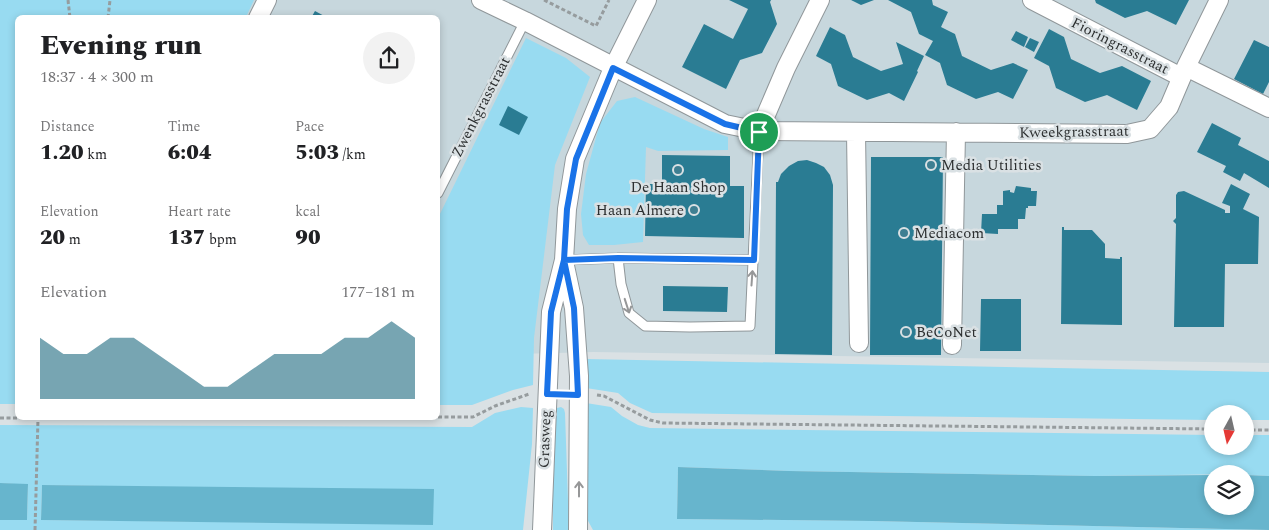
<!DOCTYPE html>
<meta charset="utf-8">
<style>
:root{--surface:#fff;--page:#f2f2f2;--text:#202124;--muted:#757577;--accent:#3e7f92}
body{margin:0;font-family:Spectral,serif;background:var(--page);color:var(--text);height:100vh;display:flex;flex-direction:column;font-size:19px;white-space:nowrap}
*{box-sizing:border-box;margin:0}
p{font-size:16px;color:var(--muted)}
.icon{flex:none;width:28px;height:28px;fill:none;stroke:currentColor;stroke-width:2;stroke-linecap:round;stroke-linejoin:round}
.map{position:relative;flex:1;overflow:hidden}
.drawer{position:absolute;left:15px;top:15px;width:425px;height:405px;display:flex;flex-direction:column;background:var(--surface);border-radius:8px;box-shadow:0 2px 8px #0003}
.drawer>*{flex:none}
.needle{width:32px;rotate:188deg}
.fabs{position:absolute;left:1204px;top:405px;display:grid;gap:10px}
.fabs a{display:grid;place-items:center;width:50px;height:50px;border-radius:50%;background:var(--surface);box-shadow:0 2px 8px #0003;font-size:25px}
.pin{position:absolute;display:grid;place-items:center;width:42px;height:42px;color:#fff;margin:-21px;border:2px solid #fff;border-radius:50%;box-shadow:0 1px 5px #0007}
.round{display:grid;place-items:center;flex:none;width:52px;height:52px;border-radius:26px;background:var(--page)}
.overview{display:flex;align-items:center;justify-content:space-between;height:85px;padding:0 25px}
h1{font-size:28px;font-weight:800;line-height:38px}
.stats{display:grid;grid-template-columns:repeat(3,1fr);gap:8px;height:85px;padding:5px 25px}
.stats div{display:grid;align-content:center}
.stats b{font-size:21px;font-weight:800}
.stats small{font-size:14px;font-weight:400}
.stats p{font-size:14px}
.chart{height:140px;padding:10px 25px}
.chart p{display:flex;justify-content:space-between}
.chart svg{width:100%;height:90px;margin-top:5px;fill:var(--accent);opacity:.7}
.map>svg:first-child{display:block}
</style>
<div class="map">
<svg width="1269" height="530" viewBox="0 0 1269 530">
<rect width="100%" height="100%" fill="#dae1e4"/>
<!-- built -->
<path fill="#c7d7dd" d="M221,0H1269V363L594,352L438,356V18H213Z"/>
<!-- green -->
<path fill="#98dbf1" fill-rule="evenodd" d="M0,0H254L246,17L18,18L17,404H0Z
M526,38L566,58L590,77L555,165L534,338L533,385L513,390L472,405H438V218Z
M635,97L704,129L728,137V150L658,151L646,147L643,242L614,245H589L583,235L581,214L586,174L600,123L617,101Z
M585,359L1269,372V420H1245V414H1212V420L652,413L630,403L618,393L586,388Z
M586,403L611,407L622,416L638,425L650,428L1212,435V446H1245V435H1269V476L1245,475V474L1095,476L789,471L678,467L677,519L872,521L1269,530H593L587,519Z
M521,407L533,408L532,444L523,530H0V520L27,519L28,485L0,483V425L472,427L495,413ZM42,485L164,487L433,524L41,520Z
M561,407L564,409L565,413L569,530H553V422L554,412L557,408Z"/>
<!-- forest -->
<path fill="#67b5cd" d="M678,467L789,471L1095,476L1212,475V506H1245V475L1269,476V530L872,521L677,519Z
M0,483L28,484L27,520H0Z
M42,485L434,489L433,525L41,520Z"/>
<!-- building -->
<path fill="#2a7c93" d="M729,0H771L770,2L777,24L762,53L740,60L726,89L682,67L704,24L733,39L748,9Z
M851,0H874L861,5Z
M888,0H932L933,5L948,12L941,27L955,34L962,56L991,70L1013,63L1028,70L1013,99L998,92L976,99L947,85L940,63L925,55L933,41L919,34L911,12Z
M1095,0H1189L1176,25L1147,11L1125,18L1096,3Z
M315,11L328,18H311Z
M830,27L845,35L853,57L881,71L903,64L896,42L924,56L917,71L918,72L904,101L889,93L867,100L838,86L831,64L816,56Z
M1049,29L1064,37L1071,59L1100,73L1122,66L1151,81L1137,110L1107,95L1085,102L1056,88L1049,66L1034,58Z
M1016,31L1028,37L1024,47L1011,40Z
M1030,38L1039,42L1034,52L1025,47Z
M1254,40L1269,47V82L1263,94L1234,79Z
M508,106L528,117L519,135L499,125Z
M1212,123L1241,138L1238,145L1269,161V188L1244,173L1240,181L1223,172L1226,166L1197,152Z
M662,155L730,156V186H744V238L645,236L646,184H662Z
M871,157H943L941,355H870Z
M807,160L816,163L824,167L830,175L833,185L832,355L775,354L776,182H778L781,174L789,166L798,161Z
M1231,184L1250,194L1243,209L1259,217L1258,264H1225L1224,327H1174L1176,224L1173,221L1176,218V195L1178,192L1184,191L1225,210V213H1230V206L1222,203Z
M1016,186L1031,188V191H1037L1036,206H1028V208H1026L1025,219H1018V229H998V234L981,233L982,214H997V205H1003V191L1010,190V192L1014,193Z
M1062,227H1064V230H1092L1105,244V258L1120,259V257H1122V325L1061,324Z
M663,286L728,287L727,312L663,311Z
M981,299H1021V351H980Z"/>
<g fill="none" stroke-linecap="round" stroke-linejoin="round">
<defs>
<path id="service" d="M438,193L525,21
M618,258L621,284L629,313L645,326L690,327L750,326L759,131
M564,260L618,258L753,260"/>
<path id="minor" d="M481,0L525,21L725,124L759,131L1127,134L1150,129L1169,107L1186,67L1219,0
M1032,0L1181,77
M258,18L267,0
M1186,67L1269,108
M759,131L786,68L820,0
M856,132L859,343
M565,266L574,308L579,376L578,530
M952,345L956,132
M542,530L551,312L564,260L567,209L575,159L613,68L647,0"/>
</defs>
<!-- service casing -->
<use href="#service" stroke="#90979a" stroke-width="11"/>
<!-- minor casing -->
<use href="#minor" stroke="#90979a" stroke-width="20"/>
<!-- path -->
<path stroke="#969c9e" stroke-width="3" stroke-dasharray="4 2.5" stroke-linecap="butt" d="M68,0L70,18
M544,0L596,26L609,0
M108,18L110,0
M597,395L604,396L650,420L663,423L1212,429
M438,417H473L495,406L529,394
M0,418H291
M1245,430H1269"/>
<!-- service -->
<use href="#service" stroke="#fff" stroke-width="9"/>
<!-- minor -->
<use href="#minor" stroke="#fff" stroke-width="18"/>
<!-- path-bridge -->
<path stroke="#969c9e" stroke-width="3" stroke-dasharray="4 2.5" stroke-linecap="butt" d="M35,530L38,418"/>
</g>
<!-- one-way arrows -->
<defs><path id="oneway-shaft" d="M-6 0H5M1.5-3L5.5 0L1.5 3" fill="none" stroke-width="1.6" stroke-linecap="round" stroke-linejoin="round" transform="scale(1.25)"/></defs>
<g stroke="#969798">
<use href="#oneway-shaft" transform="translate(752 278) rotate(-86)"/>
<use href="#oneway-shaft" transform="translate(627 306) rotate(72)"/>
<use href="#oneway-shaft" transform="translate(579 489) rotate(-90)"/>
</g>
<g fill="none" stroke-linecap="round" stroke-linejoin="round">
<defs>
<path id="route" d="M759,132L754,260L618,258L564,260L551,312L547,394L578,395L574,308L564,260L567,209L576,159L613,68L725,124L759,132"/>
</defs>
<!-- route casing -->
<use href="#route" stroke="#fff" stroke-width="10"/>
<!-- route -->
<use href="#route" stroke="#1a73e8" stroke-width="6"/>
</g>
<!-- markers -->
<g fill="#3e7f92" stroke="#dae1e4" stroke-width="2">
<circle cx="931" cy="165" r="5"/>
<circle cx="678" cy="170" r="5"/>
<circle cx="694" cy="210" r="5"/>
<circle cx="904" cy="233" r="5"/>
<circle cx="906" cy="332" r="5"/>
</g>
<g text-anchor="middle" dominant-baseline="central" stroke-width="5" stroke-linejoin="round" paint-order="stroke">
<!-- street labels -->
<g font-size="15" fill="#2c2f30" stroke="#dae1e4">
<text transform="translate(1120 46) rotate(27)">Fioringrasstraat</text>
<text transform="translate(481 107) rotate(-63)">Zwenkgrasstraat</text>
<text transform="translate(1074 132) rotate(-1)">Kweekgrasstraat</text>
<text transform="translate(545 439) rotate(-88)">Grasweg</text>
</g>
<!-- poi labels -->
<g font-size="15" fill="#2c2f30" stroke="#dae1e4" text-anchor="start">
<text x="941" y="165">Media Utilities</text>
<text x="678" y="187" text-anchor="middle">De Haan Shop</text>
<text x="684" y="210" text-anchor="end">Haan Almere</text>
<text x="914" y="233">Mediacom</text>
<text x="916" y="332">BeCoNet</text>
</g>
</g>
</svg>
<div class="fabs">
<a><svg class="needle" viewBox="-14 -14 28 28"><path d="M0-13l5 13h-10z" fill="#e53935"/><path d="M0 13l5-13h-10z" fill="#757577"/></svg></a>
<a><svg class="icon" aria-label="layers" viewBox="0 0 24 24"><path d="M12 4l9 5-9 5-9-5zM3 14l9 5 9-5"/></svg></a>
</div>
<div class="pin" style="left:759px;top:132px;background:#1e9e55"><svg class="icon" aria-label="arrive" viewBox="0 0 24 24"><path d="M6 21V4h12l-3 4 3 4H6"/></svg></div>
<section class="drawer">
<div class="overview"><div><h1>Evening run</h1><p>18:37 · 4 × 300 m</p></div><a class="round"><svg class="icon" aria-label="share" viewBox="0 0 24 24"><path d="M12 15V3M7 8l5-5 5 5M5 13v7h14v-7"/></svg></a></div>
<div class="stats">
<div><p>Distance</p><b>1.20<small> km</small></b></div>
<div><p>Time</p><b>6:04</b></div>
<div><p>Pace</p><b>5:03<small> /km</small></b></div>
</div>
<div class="stats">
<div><p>Elevation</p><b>20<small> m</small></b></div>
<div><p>Heart rate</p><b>137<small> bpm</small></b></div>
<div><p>kcal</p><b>90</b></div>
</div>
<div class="chart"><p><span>Elevation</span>177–181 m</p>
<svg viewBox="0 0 160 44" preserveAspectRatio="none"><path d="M0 44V14L10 22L20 22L30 14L40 14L50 22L60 30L70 38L80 38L90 30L100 22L110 22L120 22L130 14L140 14L150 6L160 14V44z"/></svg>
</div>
</section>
</div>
